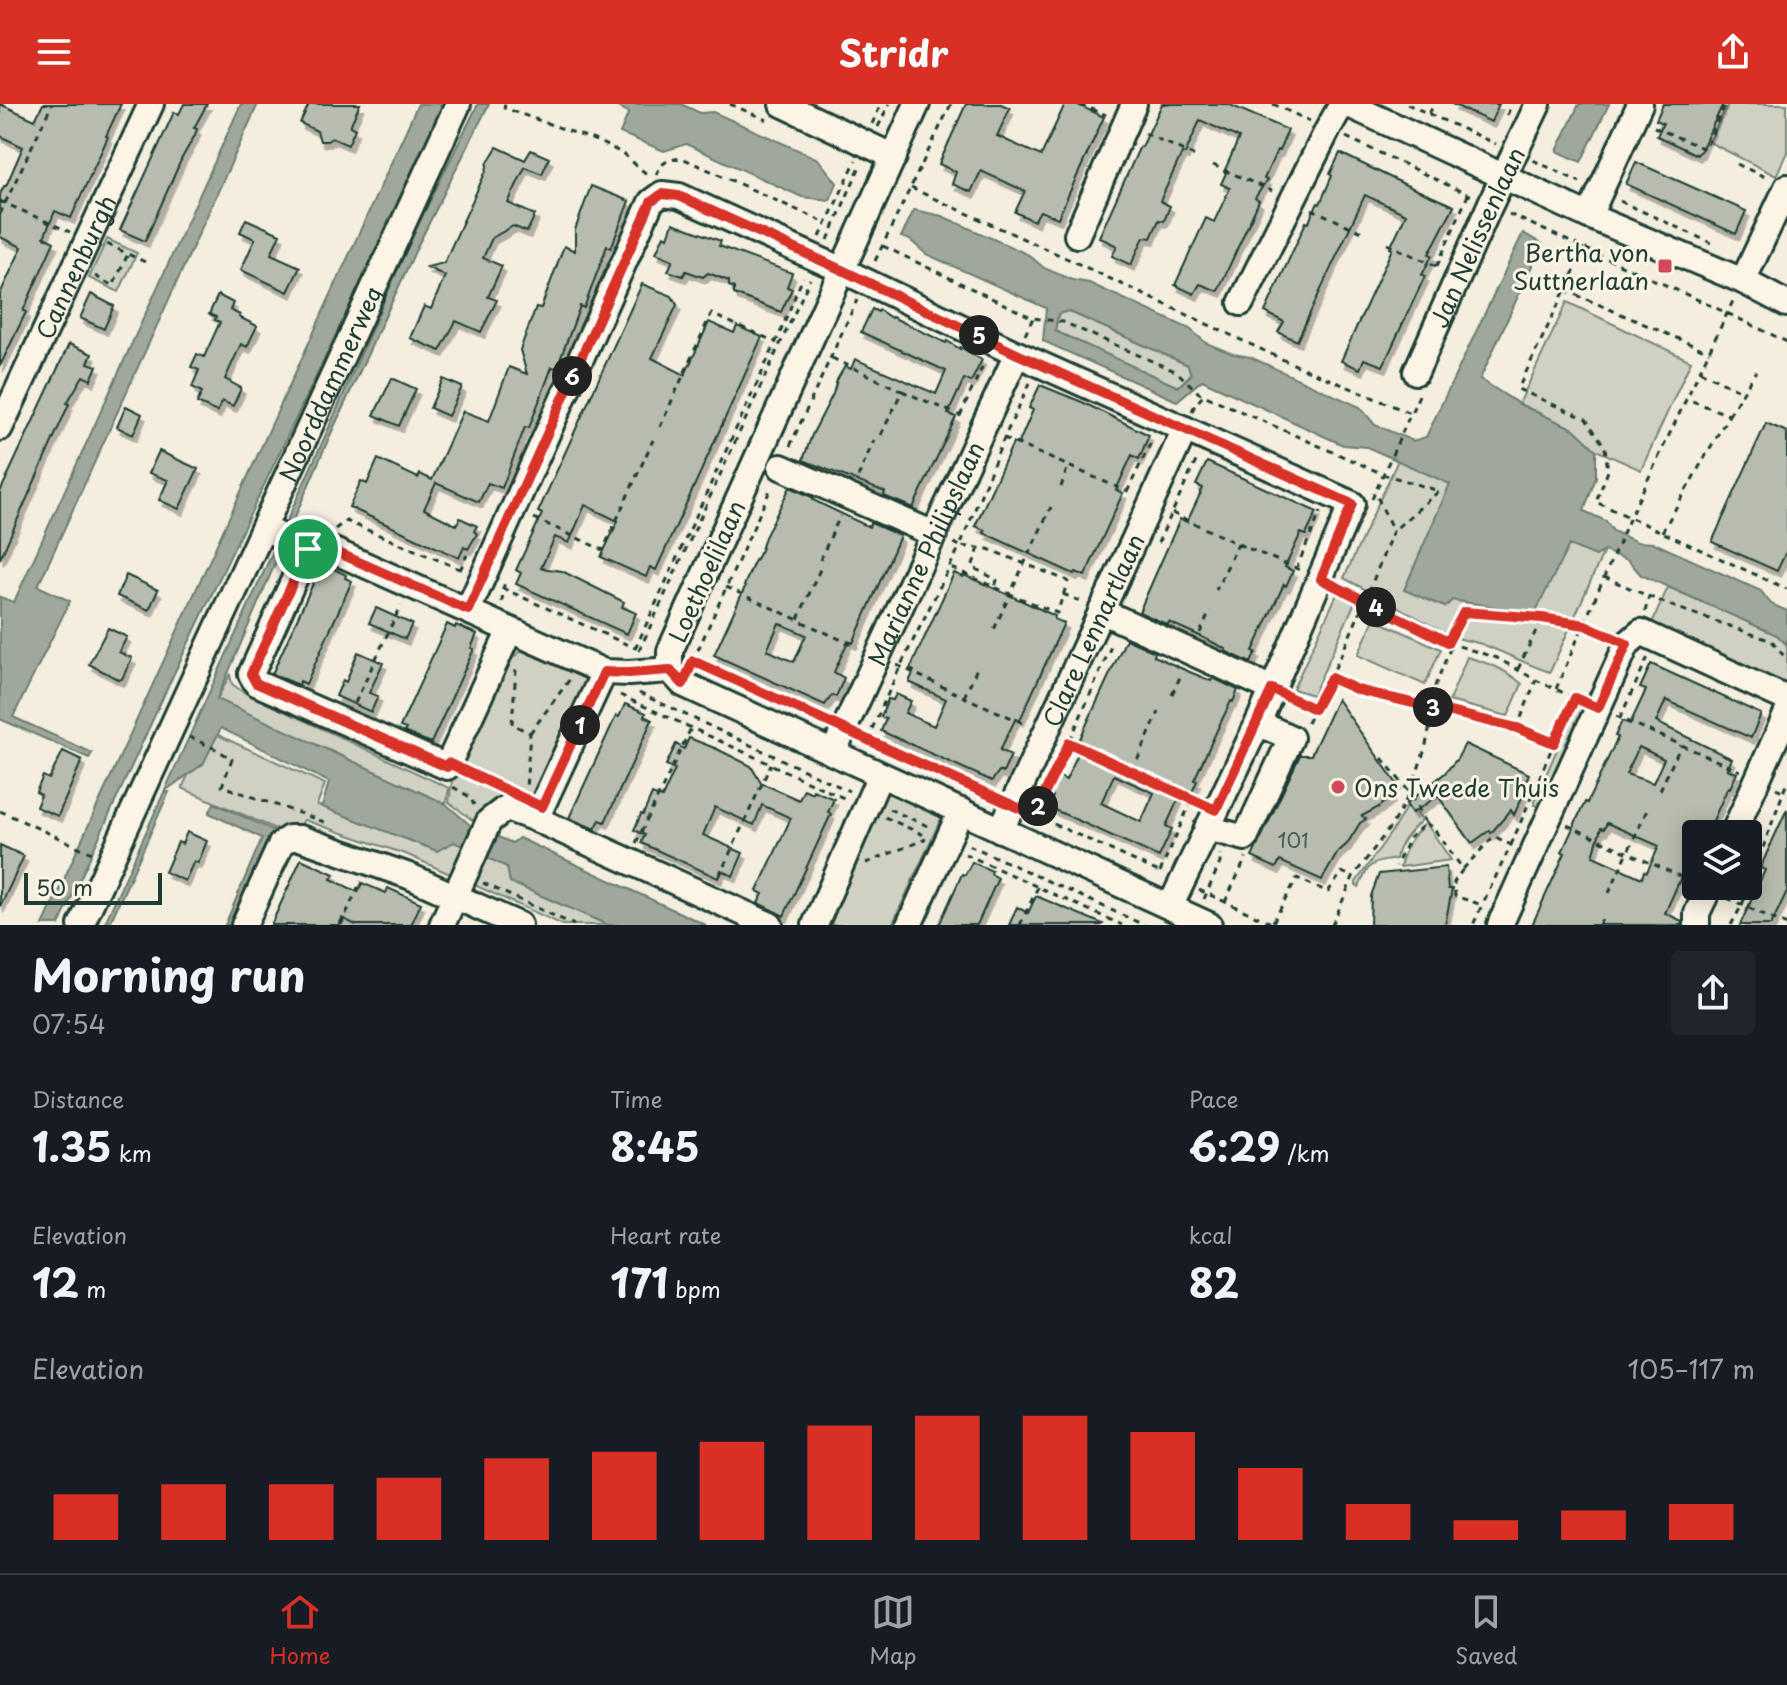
<!DOCTYPE html>
<meta charset="utf-8">
<style>
:root{--surface:#171b24;--page:#20242c;--text:#f1f3f6;--muted:#9ea1a6;--line:#363941;--accent:#d93025}
body{margin:0;font-family:"Playpen Sans",sans-serif;background:var(--page);color:var(--text);height:100vh;display:flex;flex-direction:column;font-size:30px;white-space:nowrap}
*{box-sizing:border-box;margin:0}
p{font-size:26px;color:var(--muted)}
.icon{flex:none;width:44px;height:44px;fill:none;stroke:currentColor;stroke-width:2;stroke-linecap:round;stroke-linejoin:round}
.map{position:relative;height:821px;overflow:hidden}
.drawer{display:flex;flex-direction:column;background:var(--surface);flex:1}
.drawer>*{flex:none}
.buttons{position:absolute;left:1682px;top:716px;display:grid;gap:16px}
.buttons a{display:grid;place-items:center;width:80px;height:80px;border-radius:8px;background:var(--surface);box-shadow:0 4px 20px #0003;font-size:40px}
.scale{position:absolute;left:24px;bottom:20px;width:138px;box-sizing:border-box;padding-left:8px;border:4px solid #1f3d34;border-top:0;font-size:22px;line-height:28px;white-space:nowrap;color:#1f3d34;-webkit-text-stroke:6px #fcf5e5;paint-order:stroke}
.pin{position:absolute;display:grid;place-items:center;width:68px;height:68px;color:#fff;margin:-34px;border:4px solid #fff;border-radius:50%;box-shadow:0 2px 8px #0007}
.km{position:absolute;width:40px;height:40px;margin:-20px;border-radius:50%;background:#222;color:#fff;font-size:22px;line-height:40px;text-align:center}
.round{display:grid;place-items:center;flex:none;width:84px;height:84px;border-radius:8px;background:var(--page)}
.head{display:flex;align-items:center;justify-content:space-between;height:136px;padding:0 32px}
h1{font-size:44px;font-weight:700;line-height:60px}
.metrics{display:grid;grid-template-columns:repeat(3,1fr);gap:12px;height:136px;padding:8px 32px}
.metrics div{display:grid;align-content:center}
.metrics b{font-size:40px;font-weight:700}
.metrics small{font-size:22px;font-weight:400}
.metrics p{font-size:22px}
.chart{height:224px;padding:16px 32px}
.chart p{display:flex;justify-content:space-between}
.chart svg{width:100%;height:144px;margin-top:8px;stroke:var(--accent);stroke-width:6}
header{display:flex;justify-content:space-between;align-items:center;height:104px;padding:0 32px;background:var(--accent);color:#fff;font-size:36px;font-weight:700}
.dock{display:flex;justify-content:space-around;align-items:center;height:112px;border-top:2px solid var(--line);background:var(--surface);font-size:22px;color:var(--muted)}
.dock a{display:grid;justify-items:center;gap:4px}
.dock .current{color:var(--accent)}
.map>svg:first-child{display:block}
</style>
<header><svg class="icon" aria-label="menu" viewBox="0 0 24 24"><path d="M4 6h16M4 12h16M4 18h16"/></svg>Stridr<svg class="icon" aria-label="share" viewBox="0 0 24 24"><path d="M12 15V3M7 8l5-5 5 5M5 13v7h14v-7"/></svg></header>
<div class="map">
<svg width="1787" height="821" viewBox="0 0 1787 821">
<defs>
<filter id="shadow"><feDropShadow dx="3.5" dy="6" stdDeviation="0" flood-color="#0004"/></filter>
</defs>
<rect width="100%" height="100%" fill="#f3eede"/>
<filter id="ink" filterUnits="userSpaceOnUse"><feTurbulence type="fractalNoise" baseFrequency=".0125" numOctaves="2"/><feDisplacementMap in="SourceGraphic" scale="16" xChannelSelector="R" yChannelSelector="G"/><feConvolveMatrix kernelMatrix="1 2 1 2 8 2 1 2 1" color-interpolation-filters="sRGB"/></filter>
<g filter="url(#ink)">
<!-- green -->
<path fill="#d0d1c2" stroke="#78877b" stroke-width="2" d="M1728,0H1787V48L1776,72L1709,38Z
M107,135L137,149L119,188L89,174Z
M1567,198L1691,257L1641,366L1596,346L1574,325L1519,300Z
M1068,207L1188,261L1191,270L1178,283L1055,227L1058,210Z
M1398,356L1450,380L1405,486L1445,503L1452,496L1528,509L1569,441L1596,452L1604,447L1550,568C1528,561 1510,551 1489,543C1477,537 1463,537 1451,532L1344,474Z
M1668,483L1777,531L1787,541V589L1649,526Z
M1338,488L1356,496L1313,591L1293,585Z
M1374,515L1441,545L1425,581L1358,551Z
M531,540L586,567L590,581L533,704L480,722L449,698L452,676L511,555Z
M1467,553C1488,559 1505,565 1522,580L1508,612L1449,597Z
M230,571L232,580L243,588L449,684L446,700L217,595Z
M1577,600L1589,605L1543,703L1534,701V698Z
M209,627L325,680L317,701L437,747L454,737L507,763L510,778L608,821H563L408,751L304,716L298,724L276,725L182,684Z
M885,682L944,708L892,821H823Z
M1409,698L1422,716C1410,727 1398,739 1396,755C1370,759 1370,758 1359,783L1356,782V778L1394,724Z
M1426,719L1451,756L1400,763C1405,743 1411,733 1426,719Z"/>
<!-- water -->
<path fill="#a0a89b" stroke="#6c7d72" stroke-width="2" fill-rule="evenodd" d="M241,0H258L38,482L70,497L13,613L92,649L89,654L0,615V493L14,498Z
M418,0H446L169,580L59,821H43Z
M478,0H489L418,141L328,336L217,595L446,700L470,721L512,739L519,734L706,821H608L510,778L507,763L454,738L437,747L322,703L329,678L221,624L203,660L165,687L169,688L109,821H104L327,328L410,137Z
M611,0H681L700,9L713,8L818,55L837,79L830,96L802,93L686,40L664,47L620,29L629,8Z
M1579,0H1609L1581,58L1557,47Z
M914,106L942,112L1029,151L1044,164L1072,176L1089,179L1190,225L1206,239L1233,250L1250,253L1360,303L1375,321L1413,337L1426,333L1523,129L1542,140L1480,275L1519,300L1574,325L1596,346V373L1584,407L1606,417L1613,427L1630,435L1637,438L1654,439L1761,487L1771,500L1787,507V541L1777,531L1641,471L1628,456L1604,447L1596,452L1569,441L1535,509L1452,496L1445,503L1404,486L1450,380L1367,343L1343,341L1202,276L1177,297L1043,237L1046,204L926,150L910,136L901,133ZM1068,207L1188,261L1191,271L1178,283L1055,227L1058,210Z
M214,699L275,727L233,821H225L262,734L209,709Z"/>
<!-- building -->
<path fill="#b8bcae" stroke="#1f3d34" stroke-width="2" fill-rule="evenodd" filter="url(#shadow)" d="M0,0L35,16L43,0H121L106,32L108,33L71,114L55,107L44,133L54,138L23,207L26,208L0,262V190L22,143L0,133V90L4,82H6L23,43L0,32Z
M184,0H207L194,24L197,25L195,31L182,54L145,137L120,126L174,8L179,10Z
M309,0H360L350,22L355,25L348,41L332,34L327,37H320L317,27L300,19Z
M966,0H1001L1010,4L997,32L1041,52L1065,0H1076L1104,13L1058,114L1040,107L1034,117L1015,108L1025,87L981,67L971,88L952,80L956,68L939,60Z
M1162,0H1228L1288,26L1279,47L1277,46L1264,75L1267,76L1255,94L1259,97L1218,187L1200,180L1194,190L1175,181L1206,114L1214,118L1230,84L1221,80L1226,69L1224,68L1239,34L1200,16L1185,50L1182,49L1160,97L1170,102L1164,117L1159,116L1151,134L1144,133L1131,161L1112,152L1117,142L1099,133L1140,42L1142,43Z
M1452,0H1499L1491,18Z
M1663,0H1723L1700,48H1699L1697,51L1657,32L1663,19L1656,16Z
M497,43L525,56L531,46L549,54L542,70L525,63L508,99L535,111L527,128L513,122L492,134L483,154L502,162L488,193L497,196L481,228L456,217L440,247L410,234L424,202L431,205L445,172L427,163L444,159L486,67L488,58Z
M1340,49L1410,83L1454,102L1429,150L1432,151L1422,171L1425,172L1383,262L1364,255L1360,265L1341,257L1392,145L1390,144L1406,110L1365,91L1297,237L1278,228L1284,218L1265,208L1306,118L1309,119L1312,110L1318,99L1320,100L1332,72L1330,70Z
M1636,58L1746,107L1736,130L1626,80Z
M591,82L629,97L611,144L607,142L584,204L580,202L557,264L552,263L529,324L525,323L502,384L488,379L479,398L436,379L424,405L456,421L460,414L477,422L474,427L477,430L468,445L464,443L459,454L349,403L361,377L367,380L378,355L418,374L420,370L432,376L463,307L489,317L509,263L527,270L520,246L536,203L541,204L564,142L575,147V126Z
M246,115L280,130L271,150L300,163L288,188L241,166L255,135L240,128Z
M673,119L721,137L719,142L792,169L787,183L792,185L781,208L734,190V184L729,182V177L708,169L703,173L686,167L683,172L668,167L673,156L656,149L664,131L668,133Z
M642,180L672,192L677,201L652,254L685,271L709,218L734,229L737,222L762,233L656,466L650,463L646,473L601,453L618,417L585,401L569,439L555,433L541,464L562,467L624,498L622,503L636,509L627,530L516,480L521,469L516,466L542,410L538,408Z
M91,190L114,202L104,225L80,214Z
M218,191L233,199L230,206L240,211L239,213L257,222L247,243L241,240L225,275L241,284L239,289L233,302L222,297L217,308L197,299L202,288L192,283L199,266L191,263L197,250L204,253L220,218L215,216L216,213L209,210Z
M872,205L878,208L879,206L891,214L892,213L946,239L947,237L960,245V243L982,256L971,278L964,275L948,310L956,313L913,404L884,392L885,388L803,356L812,331L833,290L837,276L845,262L851,265L855,255L936,290L946,267L861,228Z
M69,240L92,250L88,259L97,262L91,276L83,272L67,299L69,300L0,455V388Z
M392,274L416,285L399,322L374,311Z
M443,275L462,283L448,312L430,304Z
M1040,281L1082,298L1149,331L1139,355L1132,351L1116,386L1123,389L1085,472L1076,468L1074,470L984,429L985,426L975,422L1013,339L1018,341L1033,306L1029,304Z
M126,302L142,310L133,331L117,323Z
M1766,319L1787,328V446L1777,467L1712,438Z
M159,347L198,365L179,405L159,396L168,376L149,369Z
M1207,358L1317,408L1306,431L1301,429L1285,463L1293,467L1286,482L1284,480L1259,534L1253,547L1256,548L1251,559L1225,547L1226,545L1200,532L1169,518L1168,521L1139,508L1180,415L1187,418L1203,384L1196,381Z
M790,383L814,394L813,396L869,423L871,419L900,432L853,539L848,537L834,568L844,574L836,593L832,591L825,601L714,551L745,483L744,482L753,460L761,446L765,433ZM779,519L806,531L794,558L767,546Z
M326,461L346,471L345,474L352,477L306,580L300,577L299,581L272,570L316,473L319,475Z
M954,469L963,473L964,471L1040,505L1055,512L1054,515L1064,519L1020,616L1016,614L1000,646L1011,651L1003,669L999,667L992,677L881,627L886,615L881,613L888,595L893,596L896,590L911,597L905,609L934,622L946,595L909,578L914,567L910,565Z
M126,471L158,486L149,506L117,492Z
M376,504L412,520L405,535L369,519Z
M447,520L455,524L456,521L477,530L471,544L474,545L431,639L404,628L406,625L400,623Z
M108,524L127,533L119,548L132,554L122,575L119,576L89,560Z
M1126,535L1155,548L1154,552L1185,566L1211,577L1213,574L1238,586L1233,598L1231,597L1219,622L1194,676L1197,677L1190,693L1181,689L1166,722L1172,725L1159,753L1048,703L1053,692L1048,690L1056,671L1066,676L1081,643L1077,641ZM1114,671L1154,689L1141,718L1101,699Z
M358,548L383,559L369,589L378,592L371,608L336,592L343,576L346,578Z
M1651,560L1761,610L1751,634L1666,596L1656,618L1732,655L1727,665L1737,669L1730,684L1728,683L1707,730H1696V740L1665,809L1682,817V821H1532L1565,749L1562,748L1578,713L1585,698L1587,699L1618,633L1615,632L1622,617L1630,620L1646,586L1640,584ZM1639,643L1664,655L1653,679L1626,670ZM1607,719L1659,742L1647,768L1644,767L1642,774L1593,752L1601,724L1604,725Z
M1337,595L1397,680L1387,686L1391,693L1379,703L1362,712L1366,715L1360,719L1347,740L1338,748L1322,776L1280,757L1276,764L1252,753L1300,651H1311Z
M625,600L646,609L644,612L652,616L605,718L600,716L595,725L569,714L616,612L619,613Z
M689,634L717,645L751,662L761,679L799,696L804,685L812,689L813,686L834,695L828,708L831,710L784,812L758,799L763,790L757,787L791,714L762,701L754,721L715,703L703,731L743,749L733,772L721,766L718,774L641,739L645,731L634,726L641,710L643,711L652,690L662,694L675,665L666,661L676,640L684,645Z
M1465,640L1529,670L1520,690L1523,691L1514,711L1511,706L1491,729L1490,726L1472,739L1438,692L1412,709L1406,700L1445,669L1457,655Z
M63,647L82,656L58,712L36,703L41,691L36,688L43,672L49,675Z
M1787,705V787L1771,821H1740L1765,766L1760,764Z
M187,728L207,737L198,759L194,757L185,777L165,768L178,738L182,740Z
M0,741L24,752L0,803Z
M301,755L334,770L331,775L358,788L362,779L386,789L388,784L421,799L411,821H356L342,814L339,821H271Z
M972,758L992,767L991,770L998,774L977,821H939L962,770L965,771Z
M1446,763L1448,785H1452L1445,821H1370L1371,792L1379,770Z
M1036,792L1103,820L1102,821H1009L1017,803L1028,809Z"/>
<g fill="none" stroke-linecap="round" stroke-linejoin="round">
<defs>
<g id="minor">
<path d="M782,0L894,53"/>
<path d="M917,0L670,547V566L683,580L1209,821"/>
<path d="M1347,0L1589,112L1743,177L1787,200"/>
<path d="M1589,112L1640,0"/>
<path d="M1077,131L1134,0"/>
<path d="M1743,177L1787,83"/>
<path d="M1241,199L1328,25L1342,0"/>
<path id="s1" d="M1416,268L1490,101L1538,0"/>
<path id="s2" d="M0,324L151,0"/>
<path d="M781,363L934,430"/>
<path d="M264,424L308,445"/>
<path d="M308,445L251,570L256,579L447,663L510,526"/>
<path d="M308,445L325,443L604,568L629,569L670,566"/>
<path d="M468,506L651,98L662,90L679,92L842,166L1017,250L1352,400L1258,619L1170,803"/>
<path d="M1101,507L1272,585"/>
<path id="s3" d="M833,649L1017,250"/>
<path d="M536,715L604,568"/>
<path d="M1207,724L1245,734L1291,634L1258,619"/>
<path id="s4" d="M1001,726L1185,325"/>
<path d="M1733,730L1787,609"/>
<path id="s5" d="M81,821L458,0"/>
<path d="M244,821L281,740L289,734H300L409,772L519,821"/>
<path d="M442,821L489,717L506,704L536,715L770,821"/>
<path d="M815,821L880,671"/>
<path d="M909,821L961,707"/>
<path d="M1500,821L1627,540L1641,528L1787,595"/>
<path d="M1697,821V809L1710,782"/>
</g>
</defs>
<!-- minor casing -->
<use href="#minor" stroke="#1f3d34" stroke-width="30"/>
<!-- path -->
<path stroke="#1f3d34" stroke-width="3" stroke-dasharray="6 6" stroke-linecap="butt" d="M505,0L504,4L597,37L622,49L650,73
M730,0L767,16
M1080,0L1106,11
M1273,0L1310,17
M1407,0L1496,40
M1429,10L1434,0
M1507,11L1512,0
M872,20L881,0
M878,23L889,0
M1654,23L1705,45L1725,0
M1145,29L1197,53
M1346,33L1473,93
M1533,56L1580,78
M1737,60L1769,75
M1213,61L1272,87
M656,71C662,57 668,56 682,54L826,119
M911,84L1066,154L1286,257L1410,309
M0,97L70,128
M1620,97L1711,139
M1312,105L1364,129
M0,110L52,0
M1509,110L1727,209L1787,238
M820,133L856,56
M828,136L860,62
M107,140L145,158
M1387,140L1439,163
M883,142L1033,214L1063,218L1177,268L1199,289L1383,370L1439,387L1393,427
M1583,144L1578,159L1518,285L1586,315L1605,343L1608,367L1596,398L1787,485
M875,157L951,0
M1437,162L1468,91
M95,172L113,182L128,150
M1565,186L1709,248
M1025,231L1033,214
M832,254L902,287L880,333
M1700,267L1743,288
M1030,279L1004,334L960,442L988,445L1068,477L1057,509L1010,490L1051,403
M902,287L961,312
M1192,307L1195,301L1204,291
M1729,311L1756,267
M960,312L984,259
M660,323L711,210L776,238
M1004,334L1126,387
M790,342L857,196
M858,373L874,336
M1061,383L1068,362
M1127,388L1153,334
M1372,395L1420,289
M1172,409L1238,440L1216,486
M534,414L603,446L653,336
M335,425L346,417L462,466
M1662,428L1729,311L1687,295
M1158,439L1197,355
M1238,440L1300,466
M979,444L972,463L997,476L995,483
M820,456L840,412
M952,464L1010,490L992,530
M1296,465L1321,407
M460,466L467,451
M1604,473L1669,501L1772,537L1787,556
M726,483L857,543
M502,484L635,544
M1340,485L1452,540L1497,554L1536,576L1579,596
M1063,490L1082,498
M502,498L503,484L507,475
M1645,508L1649,492
M798,515L821,463
M1200,529L1210,507
M1448,538L1464,508L1542,514
M635,545L780,229L803,173
M639,547L810,175
M693,557L772,382
M693,557L824,616
M897,561L964,593L1028,621
M1518,565L1542,514L1585,521L1607,531
M516,566L512,620L530,629L526,684
M1331,574L1358,586L1517,624L1536,576
M1556,585L1630,413L1734,195
M639,589L849,687
M1172,590L1182,569
M620,591L846,695
M964,593L978,562
M1290,594L1314,605C1345,548 1369,487 1393,427L1375,388
M355,599L401,501
M1616,612L1740,667
M1620,614L1648,553
M1307,619L1314,605
M530,629L570,575
M189,633L216,645L232,655L222,682L327,719
M864,634L992,692
M867,636L900,563L960,442L952,438
M1068,639L1132,668L1159,608
M1554,639L1575,595
M1382,654L1410,689L1426,719L1409,734L1396,762
M466,667L499,683
M1132,668L1198,698
M453,683L470,693L474,701
M1776,684L1787,689
M1660,686L1681,641
M889,705L930,723
M0,707L92,749
M1032,710L1163,770
M1034,712L1069,639L1112,540
M885,713L926,732
M1426,719L1434,725L1463,765L1454,778L1455,792L1482,801L1473,821
M1567,721L1688,776
M636,739L691,624
M969,741L1144,821
M1511,741L1554,639L1517,624
M965,750L1122,821
M866,759L926,735
M1748,760L1756,761
M1463,765L1494,732L1511,741L1482,801
M1160,768L1192,695
M719,773L771,660
M483,779L574,821
M1199,786L1276,821
M1609,789L1647,706
M1727,794L1787,821
M1204,795L1220,759V750
M1225,798L1246,754
M1273,818L1297,774L1328,788L1342,768L1353,773
M341,821L361,777
M1020,821L1038,783
M1332,821L1353,773L1391,722L1410,689L1425,645L1434,604L1435,582L1452,540
M1599,821L1604,811
M1731,821L1742,801L1787,678"/>
<!-- minor -->
<use href="#minor" stroke="#fcf5e5" stroke-width="24"/>
</g>
</g>
<g fill="none" stroke-linecap="round" stroke-linejoin="round" filter="url(#ink)">
<defs>
<path id="route" d="M662,90L679,92L842,166L1017,250L1352,400L1321,475L1448,538L1464,508L1542,514L1585,521L1627,540L1598,604L1575,594L1554,639L1517,624L1358,586L1331,574L1314,605L1272,585L1216,706L1069,639L1034,711L693,557L683,580L670,566L629,569L604,568L542,703L448,659L447,663L256,579L251,570L308,445L325,443L468,506L651,98Z"/>
</defs>
<!-- route casing -->
<use href="#route" stroke="#fff" stroke-width="16"/>
<!-- route -->
<use href="#route" stroke="#d93025" stroke-width="10"/>
</g>
<!-- markers -->
<g fill="#d1495b" stroke="#fcf5e5" stroke-width="3">
<rect x="1657" y="154" width="16" height="16" rx="4"/>
<circle cx="1338" cy="683" r="8"/>
</g>
<g text-anchor="middle" dominant-baseline="central" stroke-width="6" stroke-linejoin="round" paint-order="stroke">
<!-- number labels -->
<g font-size="20" fill="#455d52">
<text x="1293" y="736">101</text>
</g>
<!-- street labels -->
<g font-size="24" fill="#1f3d34" stroke="#fcf5e5">
<text stroke="none"><textPath href="#s1" startOffset="148">Jan Nelissenlaan</textPath></text>
<text stroke="none"><textPath href="#s2" startOffset="178">Cannenburgh</textPath></text>
<text stroke="none"><textPath href="#s5" startOffset="596">Noorddammerweg</textPath></text>
<text stroke="none"><textPath href="#s3" startOffset="220">Marianne Philipslaan</textPath></text>
<text transform="translate(706 467) rotate(-66)">Loethoelilaan</text>
<text stroke="none"><textPath href="#s4" startOffset="220">Clare Lennartlaan</textPath></text>
</g>
<!-- poi labels -->
<g font-size="24" fill="#1f3d34" stroke="#fcf5e5" text-anchor="end">
<text x="1649" y="148">Bertha von<tspan x="1649" dy="28">Suttnerlaan</tspan></text>
<text x="1354" y="683" text-anchor="start">Ons Tweede Thuis</text>
</g>
</g>
</svg>
<div class="buttons">
<a><svg class="icon" aria-label="layers" viewBox="0 0 24 24"><path d="M12 4l9 5-9 5-9-5zM3 14l9 5 9-5"/></svg></a>
</div>
<div class="scale">50 m</div>
<div class="pin" style="left:308px;top:445px;background:#1e9e55"><svg class="icon" aria-label="arrive" viewBox="0 0 24 24"><path d="M6 21V4h12l-3 4 3 4H6"/></svg></div>
<b class="km" style="left:580px;top:621px">1</b>
<b class="km" style="left:1038px;top:702px">2</b>
<b class="km" style="left:1433px;top:603px">3</b>
<b class="km" style="left:1376px;top:503px">4</b>
<b class="km" style="left:979px;top:231px">5</b>
<b class="km" style="left:572px;top:272px">6</b>
</div>
<section class="drawer">
<div class="head"><div><h1>Morning run</h1><p>07:54</p></div><a class="round"><svg class="icon" aria-label="share" viewBox="0 0 24 24"><path d="M12 15V3M7 8l5-5 5 5M5 13v7h14v-7"/></svg></a></div>
<div class="metrics">
<div><p>Distance</p><b>1.35<small> km</small></b></div>
<div><p>Time</p><b>8:45</b></div>
<div><p>Pace</p><b>6:29<small> /km</small></b></div>
</div>
<div class="metrics">
<div><p>Elevation</p><b>12<small> m</small></b></div>
<div><p>Heart rate</p><b>171<small> bpm</small></b></div>
<div><p>kcal</p><b>82</b></div>
</div>
<div class="chart"><p><span>Elevation</span>105–117 m</p>
<svg viewBox="0 0 160 44" preserveAspectRatio="none"><path d="M5 44V30M15 44V27M25 44V27M35 44V25M45 44V19M55 44V17M65 44V14M75 44V9M85 44V6M95 44V6M105 44V11M115 44V22M125 44V33M135 44V38M145 44V35M155 44V33"/></svg>
</div>
</section>
<nav class="dock">
<a class="current"><svg class="icon" aria-label="home" viewBox="0 0 24 24"><path d="M3 11l9-7 9 7M6 9v11h12V9"/></svg>Home</a>
<a><svg class="icon" aria-label="map" viewBox="0 0 24 24"><path d="M3 6l6-2 6 2 6-2v14l-6 2-6-2-6 2zM9 4v14M15 6v14"/></svg>Map</a>
<a><svg class="icon" aria-label="saved" viewBox="0 0 24 24"><path d="M7 4h10v16l-5-4-5 4z"/></svg>Saved</a>
</nav>
